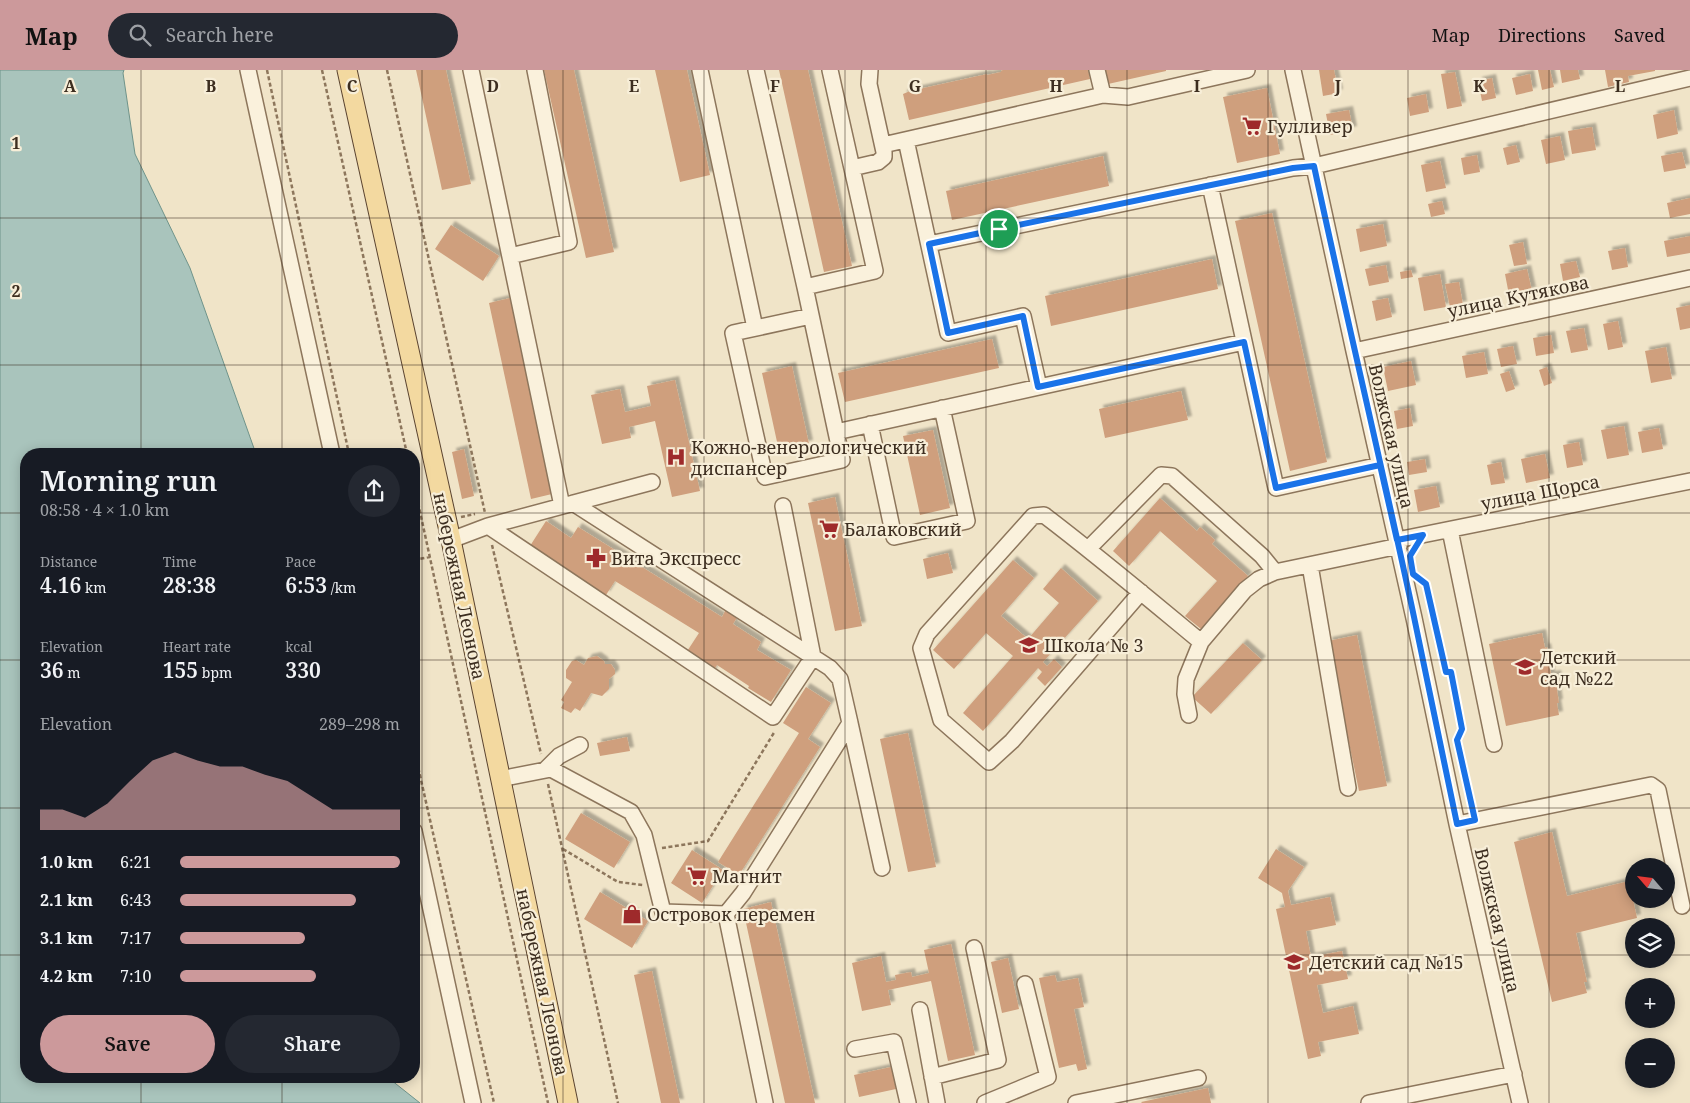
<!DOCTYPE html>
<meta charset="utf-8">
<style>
:root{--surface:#171b24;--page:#242831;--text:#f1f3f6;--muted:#9ea1a6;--accent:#cc999b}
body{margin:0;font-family:"Noto Serif",serif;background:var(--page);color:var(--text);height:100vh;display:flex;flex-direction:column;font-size:19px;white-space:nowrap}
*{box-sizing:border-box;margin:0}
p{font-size:16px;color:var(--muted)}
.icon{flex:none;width:28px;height:28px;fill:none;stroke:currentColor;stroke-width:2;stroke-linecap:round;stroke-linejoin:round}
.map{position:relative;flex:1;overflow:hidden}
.sheet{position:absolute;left:20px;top:378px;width:400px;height:635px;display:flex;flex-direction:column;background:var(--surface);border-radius:20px;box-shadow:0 2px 12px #0003}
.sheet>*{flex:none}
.needle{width:32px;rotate:298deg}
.tools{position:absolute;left:1625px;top:788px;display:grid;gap:10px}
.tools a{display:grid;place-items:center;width:50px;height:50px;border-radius:50%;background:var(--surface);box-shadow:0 2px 12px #0003;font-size:25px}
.pin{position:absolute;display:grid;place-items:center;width:42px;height:42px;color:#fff;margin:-21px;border:2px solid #fff;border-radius:50%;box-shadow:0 1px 5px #0007}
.round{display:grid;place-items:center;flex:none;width:52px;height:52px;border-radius:26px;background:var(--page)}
.headline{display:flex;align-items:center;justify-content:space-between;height:85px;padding:0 20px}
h1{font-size:28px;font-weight:600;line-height:38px}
.figures{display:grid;grid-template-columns:repeat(3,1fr);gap:8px;height:85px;padding:5px 20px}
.figures div{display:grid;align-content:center}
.figures b{font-size:21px;font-weight:600}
.figures small{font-size:14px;font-weight:400}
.figures p{font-size:14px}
.chart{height:140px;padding:10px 20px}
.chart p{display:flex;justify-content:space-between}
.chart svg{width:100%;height:90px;margin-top:5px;fill:var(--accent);opacity:.7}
.cta{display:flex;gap:10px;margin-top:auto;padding:10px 20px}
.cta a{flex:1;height:58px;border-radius:30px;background:var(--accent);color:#111;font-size:20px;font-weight:600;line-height:58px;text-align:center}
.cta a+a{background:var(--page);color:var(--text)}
ul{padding:0 20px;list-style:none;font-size:16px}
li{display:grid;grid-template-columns:80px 60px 1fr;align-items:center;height:38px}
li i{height:12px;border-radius:6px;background:var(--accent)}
header{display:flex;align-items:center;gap:30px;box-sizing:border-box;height:70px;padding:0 25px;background:var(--accent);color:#111}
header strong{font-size:24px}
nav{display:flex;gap:28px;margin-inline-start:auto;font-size:18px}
.search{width:350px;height:45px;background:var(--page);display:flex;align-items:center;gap:12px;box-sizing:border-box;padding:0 18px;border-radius:28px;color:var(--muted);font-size:19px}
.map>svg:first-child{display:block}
</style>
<header>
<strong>Map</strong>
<div class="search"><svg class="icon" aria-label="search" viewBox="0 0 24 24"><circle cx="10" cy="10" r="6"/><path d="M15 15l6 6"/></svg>Search here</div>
<nav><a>Map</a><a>Directions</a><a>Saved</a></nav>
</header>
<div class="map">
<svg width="1690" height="1033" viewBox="0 0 1690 1033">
<defs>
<filter id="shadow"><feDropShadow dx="4" dy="-4" stdDeviation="1" flood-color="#0004"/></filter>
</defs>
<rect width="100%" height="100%" fill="#f0e4c8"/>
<!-- water -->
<path fill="#a9c4bc" stroke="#6f938a" d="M0,0H124L123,3L135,84L190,198L256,384H26V1006H386L420,1033H0Z"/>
<!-- building -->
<path fill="#cf9f7d" filter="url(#shadow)" d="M416,0H446L471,114L442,120Z
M544,0H574L614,182L586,188Z
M655,0H687L710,105L680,112Z
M779,0H808L852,196L824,202Z
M1003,0H1088L1090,9L909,50L903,24L910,21L987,4V5L1001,2V1Z
M1105,0H1166V1L1108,14Z
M1319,0H1334L1339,23L1323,26Z
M1538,0H1550L1554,17L1542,20Z
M1560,0H1578L1580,9L1562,13Z
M1605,0H1655V1L1628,6L1629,12L1608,17Z
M1455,2L1462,36L1447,39L1441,4Z
M1530,4L1533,21L1516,25L1512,8Z
M1492,8L1496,28L1482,31L1478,11Z
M1267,18L1280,84L1237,93L1223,27Z
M1426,24L1429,42L1410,46L1407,28Z
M1349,40L1353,60L1330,65L1326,44Z
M1674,40L1678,64L1657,69L1653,45Z
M1592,57L1596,80L1572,84L1568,61Z
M1560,66L1565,90L1546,94L1541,70Z
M1516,75L1520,92L1507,95L1503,78Z
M1682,82L1686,98L1664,102L1661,86Z
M1477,85L1480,102L1464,105L1461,88Z
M1103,86L1109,116L952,150L946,121Z
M1440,91L1446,118L1426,122L1421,95Z
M1690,128V144L1670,148L1667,133Z
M1442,131L1445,144L1431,147L1428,134Z
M1272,143L1327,392L1290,401L1235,151Z
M1383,154L1387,176L1360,182L1356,159Z
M451,155L499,186L483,211L435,179Z
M1690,166V183L1667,187L1664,171Z
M1523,172L1527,194L1514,196L1509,175Z
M1625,178L1628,197L1612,200L1608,181Z
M1212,189L1218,219L1051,256L1045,226Z
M1576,191L1580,207L1563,211L1560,194Z
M1386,195L1389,212L1369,216L1365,199Z
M1527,199L1532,221L1509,225L1505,204Z
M1411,200L1413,207L1401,209L1400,202Z
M1440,204L1446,237L1424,241L1418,208Z
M1459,212L1463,235L1450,237L1445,214Z
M510,228L552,424L531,429L489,233Z
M1388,228L1392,247L1376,251L1372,231Z
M1690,235V258L1680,260L1676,238Z
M1618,251L1623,277L1608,280L1603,254Z
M1584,258L1588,280L1571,283L1566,261Z
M1551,265L1554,283L1536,286L1533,268Z
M992,269L999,298L845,332L838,303Z
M1513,276L1517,294L1501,297L1497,279Z
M1666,277L1672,309L1651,313L1645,281Z
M1484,282L1488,304L1466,308L1462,286Z
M1411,291L1416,315L1388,321L1383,297Z
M792,296L809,374L779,381L762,303Z
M1547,297L1552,313L1544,316L1539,300Z
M1509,301L1515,319L1506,322L1500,304Z
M675,310L700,421L672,427L655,351L629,357L631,368L602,374L591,325L620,319L625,342L651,336L647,316Z
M1181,321L1188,350L1105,368L1099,339Z
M1410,338L1413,356L1397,359L1394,341Z
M1624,356L1629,385L1607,389L1601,360Z
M1659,358L1663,379L1642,383L1638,362Z
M933,360L950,438L920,445L903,366Z
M1579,372L1583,395L1567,398L1563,375Z
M464,379L474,426L462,429L452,382Z
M1545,384L1550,408L1526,413L1521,389Z
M1425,389L1427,402L1409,405L1407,392Z
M1501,392L1505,413L1491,415L1487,395Z
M1436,416L1440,437L1418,442L1414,420Z
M835,427L862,556L835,561L808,433Z
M1160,428L1197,461L1200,457L1215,470L1212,474L1248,506L1201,559L1185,546L1217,511L1160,461L1129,496L1113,481Z
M546,451L571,468L578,457L722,547L727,537L739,544L733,554L761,572L757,580L791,600L771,632L748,618L749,616L717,595L711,604L684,586L699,563L615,511L606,525L530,476Z
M948,483L953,503L927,509L923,489Z
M1013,490L1034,508L1001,546L1028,569L1059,533L1043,519L1061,498L1098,531L1043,592L1047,596L1054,589L1062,597L1045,616L1037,608L1042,602L1038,598L983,661L963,643L1013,586L986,563L954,599L933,580Z
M1542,563L1545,578L1547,577L1551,605L1557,604L1560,619L1557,620L1559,633H1557L1559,645L1506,656L1489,574Z
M1357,565L1387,716L1359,721L1328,571Z
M1243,573L1262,590L1211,644L1192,627Z
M597,586L604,591L605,594H611L615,600V604L609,609V619L602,626L591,623L580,641L575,638L571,643L561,638L564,632L561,630L572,612L566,608V600L572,591L576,590L584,595L588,588Z
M806,617L831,633L808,669L820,677L739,805L718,792L799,663L783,653Z
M908,663L936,797L908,802L880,669Z
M627,667L630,681L600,686L597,673Z
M581,743L630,772L614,798L565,769Z
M1552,762L1567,826L1629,811L1637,848L1576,863L1587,912H1584L1587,923L1552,932L1514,772Z
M1276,779L1304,797L1288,821L1291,835L1330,827L1336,855L1306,861L1311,887L1342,881L1348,909L1317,915L1323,943L1353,936L1359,964L1318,972L1321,986L1308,989L1276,839L1285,837L1282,823L1258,808Z
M692,780L723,800L702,833L671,813Z
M600,822L648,851L632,878L584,849Z
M771,832L815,1033H785L743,839Z
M951,874L975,985L948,991L931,911L888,920L891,935L862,941L852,893L881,886L886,912L896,910L895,905L911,902L912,907L929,903L924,880Z
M1008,888L1019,939L1002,943L991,892Z
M652,901L680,1033H661L634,905Z
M1055,905L1057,912L1078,908L1084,937L1074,939L1087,999L1078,1001L1076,994L1059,998L1039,908Z
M891,997L896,1019L859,1027L854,1005Z
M1208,1018L1211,1033H1142L1141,1032Z"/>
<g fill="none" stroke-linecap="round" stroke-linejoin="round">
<defs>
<path id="minor" d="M248,0L332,384
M471,0L562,436
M700,0L755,258
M756,0L805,217L875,201L830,0
M1097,0L1103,25
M1293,0L1354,281L1414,548L1457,754L1520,1033
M883,75L1103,25L1128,27L1247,0
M852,98L878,92L884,87V82L869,14L870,0
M1210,115L1276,418L1380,395
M929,174L1293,98L1314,96L1690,8
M510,186L569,172L535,0
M805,217L836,362L1039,317L1023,246L948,263L906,70
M811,246L733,263L765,407L842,390L836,362
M1354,281L1690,208
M1039,317L1244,272
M870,354L894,467L967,451L942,338
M783,436L813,587L830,598L840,609L850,653
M488,456L652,412
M1450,460L1494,674
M451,470L488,456L773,647L813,587L573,433
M1397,470L1690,411
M1088,479L1161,405L1172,406L1262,486L1275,502
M1310,495L1348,718
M1141,522L1012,671L989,692L941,650L921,578L927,564L1033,446L1044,445C1098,486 1149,529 1201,572
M1189,645L1185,624L1186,609L1201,572L1245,520L1259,509L1275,502L1399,476
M545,700L559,686L580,675
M500,709L551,699L631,742L644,765L663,842L726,844L765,1033
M1457,754L1651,715L1658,720L1682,836
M414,761L473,1033
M726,844L743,823L850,653L882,798
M920,940L937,1033
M855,979L894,972L908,1033
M932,1007L998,990L974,878
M985,1033L1048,1007L1025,914
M1076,1033L1198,1008
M1369,1033L1514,1004"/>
<path id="major" d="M347,0L451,470L568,1033"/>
</defs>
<!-- minor casing -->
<use href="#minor" stroke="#8d765c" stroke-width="18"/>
<!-- major casing -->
<use href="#major" stroke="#5b4430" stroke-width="21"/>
<!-- path -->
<path stroke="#8d765c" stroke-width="2.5" stroke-dasharray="4 2.5" stroke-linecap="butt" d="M267,0L349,384
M322,0L407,384
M387,0L485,443
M414,414L548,1033
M461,447L475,444
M492,475L541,684
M414,490L430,487
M1420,510L1426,514L1446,601L1451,602L1462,659L1457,670L1472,737
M414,679L494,1033
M548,714L618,1033
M662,778L708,771L775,661
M563,779L618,812L643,815"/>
<!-- minor -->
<use href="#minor" stroke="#faf1dc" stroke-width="15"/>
<!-- major -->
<use href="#major" stroke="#f3d9a0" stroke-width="19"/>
</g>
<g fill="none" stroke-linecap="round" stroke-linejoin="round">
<defs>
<path id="route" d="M999,159L929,174L948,263L1023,246L1038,317L1244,272L1276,418L1380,395L1397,470L1423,465L1410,486L1413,504L1426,514L1446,602H1451L1462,659L1457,670L1475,750L1457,754C1443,685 1429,616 1414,547C1382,396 1346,246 1314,96L1293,98L999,159"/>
</defs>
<!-- route casing -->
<use href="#route" stroke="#fff" stroke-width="10"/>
<!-- route -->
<use href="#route" stroke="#1a73e8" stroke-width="6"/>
</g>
<!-- grid -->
<path fill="none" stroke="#3d2e20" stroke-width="1" stroke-opacity="0.55" d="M141,0V384M282,0V384M422,0V1033M563,0V1033M704,0V1033M845,0V1033M986,0V1033M1127,0V1033M1268,0V1033M1408,0V1033M1549,0V1033M0,148H1690M0,295H1690M0,443H26M414,443H1690M0,590H26M414,590H1690M0,738H26M414,738H1690M0,885H26M414,885H1634M1666,885H1690M141,1006V1033M282,1006V1033"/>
<!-- icons -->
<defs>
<symbol id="supermarket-bare" viewBox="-9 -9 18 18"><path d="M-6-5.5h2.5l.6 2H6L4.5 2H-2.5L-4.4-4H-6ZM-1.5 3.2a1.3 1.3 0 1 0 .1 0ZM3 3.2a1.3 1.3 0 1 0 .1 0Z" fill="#9e2a2b" stroke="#f7eed8" stroke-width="2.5" paint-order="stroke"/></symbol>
<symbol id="hospital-bare" viewBox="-9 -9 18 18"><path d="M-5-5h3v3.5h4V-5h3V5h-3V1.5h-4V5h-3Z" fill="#9e2a2b" stroke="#f7eed8" stroke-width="2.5" paint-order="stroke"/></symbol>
<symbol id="pharmacy-bare" viewBox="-9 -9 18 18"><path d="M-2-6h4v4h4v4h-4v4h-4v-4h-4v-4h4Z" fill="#9e2a2b" stroke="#f7eed8" stroke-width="2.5" paint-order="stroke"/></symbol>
<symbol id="school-bare" viewBox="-9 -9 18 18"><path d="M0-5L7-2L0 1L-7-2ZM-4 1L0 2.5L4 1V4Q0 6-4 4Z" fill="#9e2a2b" stroke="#f7eed8" stroke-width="2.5" paint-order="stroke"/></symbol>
<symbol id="shop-bare" viewBox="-9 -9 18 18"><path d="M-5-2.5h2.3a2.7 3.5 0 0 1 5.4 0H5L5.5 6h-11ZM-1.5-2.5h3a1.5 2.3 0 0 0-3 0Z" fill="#9e2a2b" stroke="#f7eed8" stroke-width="2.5" paint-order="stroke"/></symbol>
</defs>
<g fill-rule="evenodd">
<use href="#supermarket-bare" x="1238" y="42" width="28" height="28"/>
<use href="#hospital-bare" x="662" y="373" width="28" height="28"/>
<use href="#supermarket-bare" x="815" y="445" width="28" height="28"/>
<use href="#pharmacy-bare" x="582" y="474" width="28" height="28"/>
<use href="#school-bare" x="1015" y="561" width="28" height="28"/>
<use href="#school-bare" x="1511" y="583" width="28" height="28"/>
<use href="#supermarket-bare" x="683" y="792" width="28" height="28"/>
<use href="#shop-bare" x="618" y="830" width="28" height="28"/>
<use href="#school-bare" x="1280" y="878" width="28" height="28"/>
</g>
<g text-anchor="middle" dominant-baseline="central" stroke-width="4.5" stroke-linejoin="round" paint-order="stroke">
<!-- poi labels -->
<g font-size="18" fill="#3d2e20" stroke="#f7eed8" text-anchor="start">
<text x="1267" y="56">Гулливер</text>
<text x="691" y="377">Кожно-венерологический<tspan x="691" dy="21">диспансер</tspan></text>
<text x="844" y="459">Балаковский</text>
<text x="611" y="488">Вита Экспресс</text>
<text x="1044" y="575">Школа № 3</text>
<text x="1540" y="587">Детский<tspan x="1540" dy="21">сад №22</tspan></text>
<text x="712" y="806">Магнит</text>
<text x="647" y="844">Островок перемен</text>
<text x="1309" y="892">Детский сад №15</text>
</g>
<!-- street labels -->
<g font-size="18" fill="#3d2e20" stroke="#f7eed8">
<text transform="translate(1518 226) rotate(-12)">улица Кутякова</text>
<text transform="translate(1392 366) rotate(77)">Волжская улица</text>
<text transform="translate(1540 422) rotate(-11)">улица Щорса</text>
<text transform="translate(460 516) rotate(78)">набережная Леонова</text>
<text transform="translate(1498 850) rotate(77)">Волжская улица</text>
<text transform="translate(543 912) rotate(78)">набережная Леонова</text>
</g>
</g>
<g font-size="16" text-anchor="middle" font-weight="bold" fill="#3d2e20" stroke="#f7eed8" stroke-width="4.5" stroke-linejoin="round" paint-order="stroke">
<text x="70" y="22">A</text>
<text x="211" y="22">B</text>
<text x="352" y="22">C</text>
<text x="493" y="22">D</text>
<text x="634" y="22">E</text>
<text x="775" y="22">F</text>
<text x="915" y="22">G</text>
<text x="1056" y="22">H</text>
<text x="1197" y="22">I</text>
<text x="1338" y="22">J</text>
<text x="1479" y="22">K</text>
<text x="1620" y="22">L</text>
<text x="16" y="79">1</text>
<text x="16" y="227">2</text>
</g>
</svg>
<div class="tools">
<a><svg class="needle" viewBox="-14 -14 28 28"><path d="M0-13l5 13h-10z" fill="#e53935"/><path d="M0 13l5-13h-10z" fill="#9ea1a6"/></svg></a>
<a><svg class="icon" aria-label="layers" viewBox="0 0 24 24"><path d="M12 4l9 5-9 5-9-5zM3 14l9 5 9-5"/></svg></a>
<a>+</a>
<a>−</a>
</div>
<div class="pin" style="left:999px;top:159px;background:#1e9e55"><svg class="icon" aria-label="arrive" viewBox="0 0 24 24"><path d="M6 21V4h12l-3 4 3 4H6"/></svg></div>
<section class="sheet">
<div class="headline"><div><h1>Morning run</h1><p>08:58 · 4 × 1.0 km</p></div><a class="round"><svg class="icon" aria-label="share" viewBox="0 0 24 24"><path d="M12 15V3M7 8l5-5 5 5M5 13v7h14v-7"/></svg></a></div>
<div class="figures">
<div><p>Distance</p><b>4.16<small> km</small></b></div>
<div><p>Time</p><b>28:38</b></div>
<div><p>Pace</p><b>6:53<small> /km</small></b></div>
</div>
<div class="figures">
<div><p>Elevation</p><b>36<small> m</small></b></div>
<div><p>Heart rate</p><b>155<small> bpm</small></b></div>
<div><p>kcal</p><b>330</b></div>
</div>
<div class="chart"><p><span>Elevation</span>289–298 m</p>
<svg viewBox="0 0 160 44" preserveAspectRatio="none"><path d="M0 44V34L10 34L20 38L30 31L40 20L50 10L60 6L70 10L80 13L90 13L100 17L110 20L120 27L130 34L140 34L150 34L160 34V44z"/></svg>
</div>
<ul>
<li><b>1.0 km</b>6:21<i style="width:100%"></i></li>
<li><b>2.1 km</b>6:43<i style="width:80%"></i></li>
<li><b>3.1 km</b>7:17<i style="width:57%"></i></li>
<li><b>4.2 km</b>7:10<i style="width:62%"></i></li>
</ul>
<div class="cta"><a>Save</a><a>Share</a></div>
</section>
</div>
